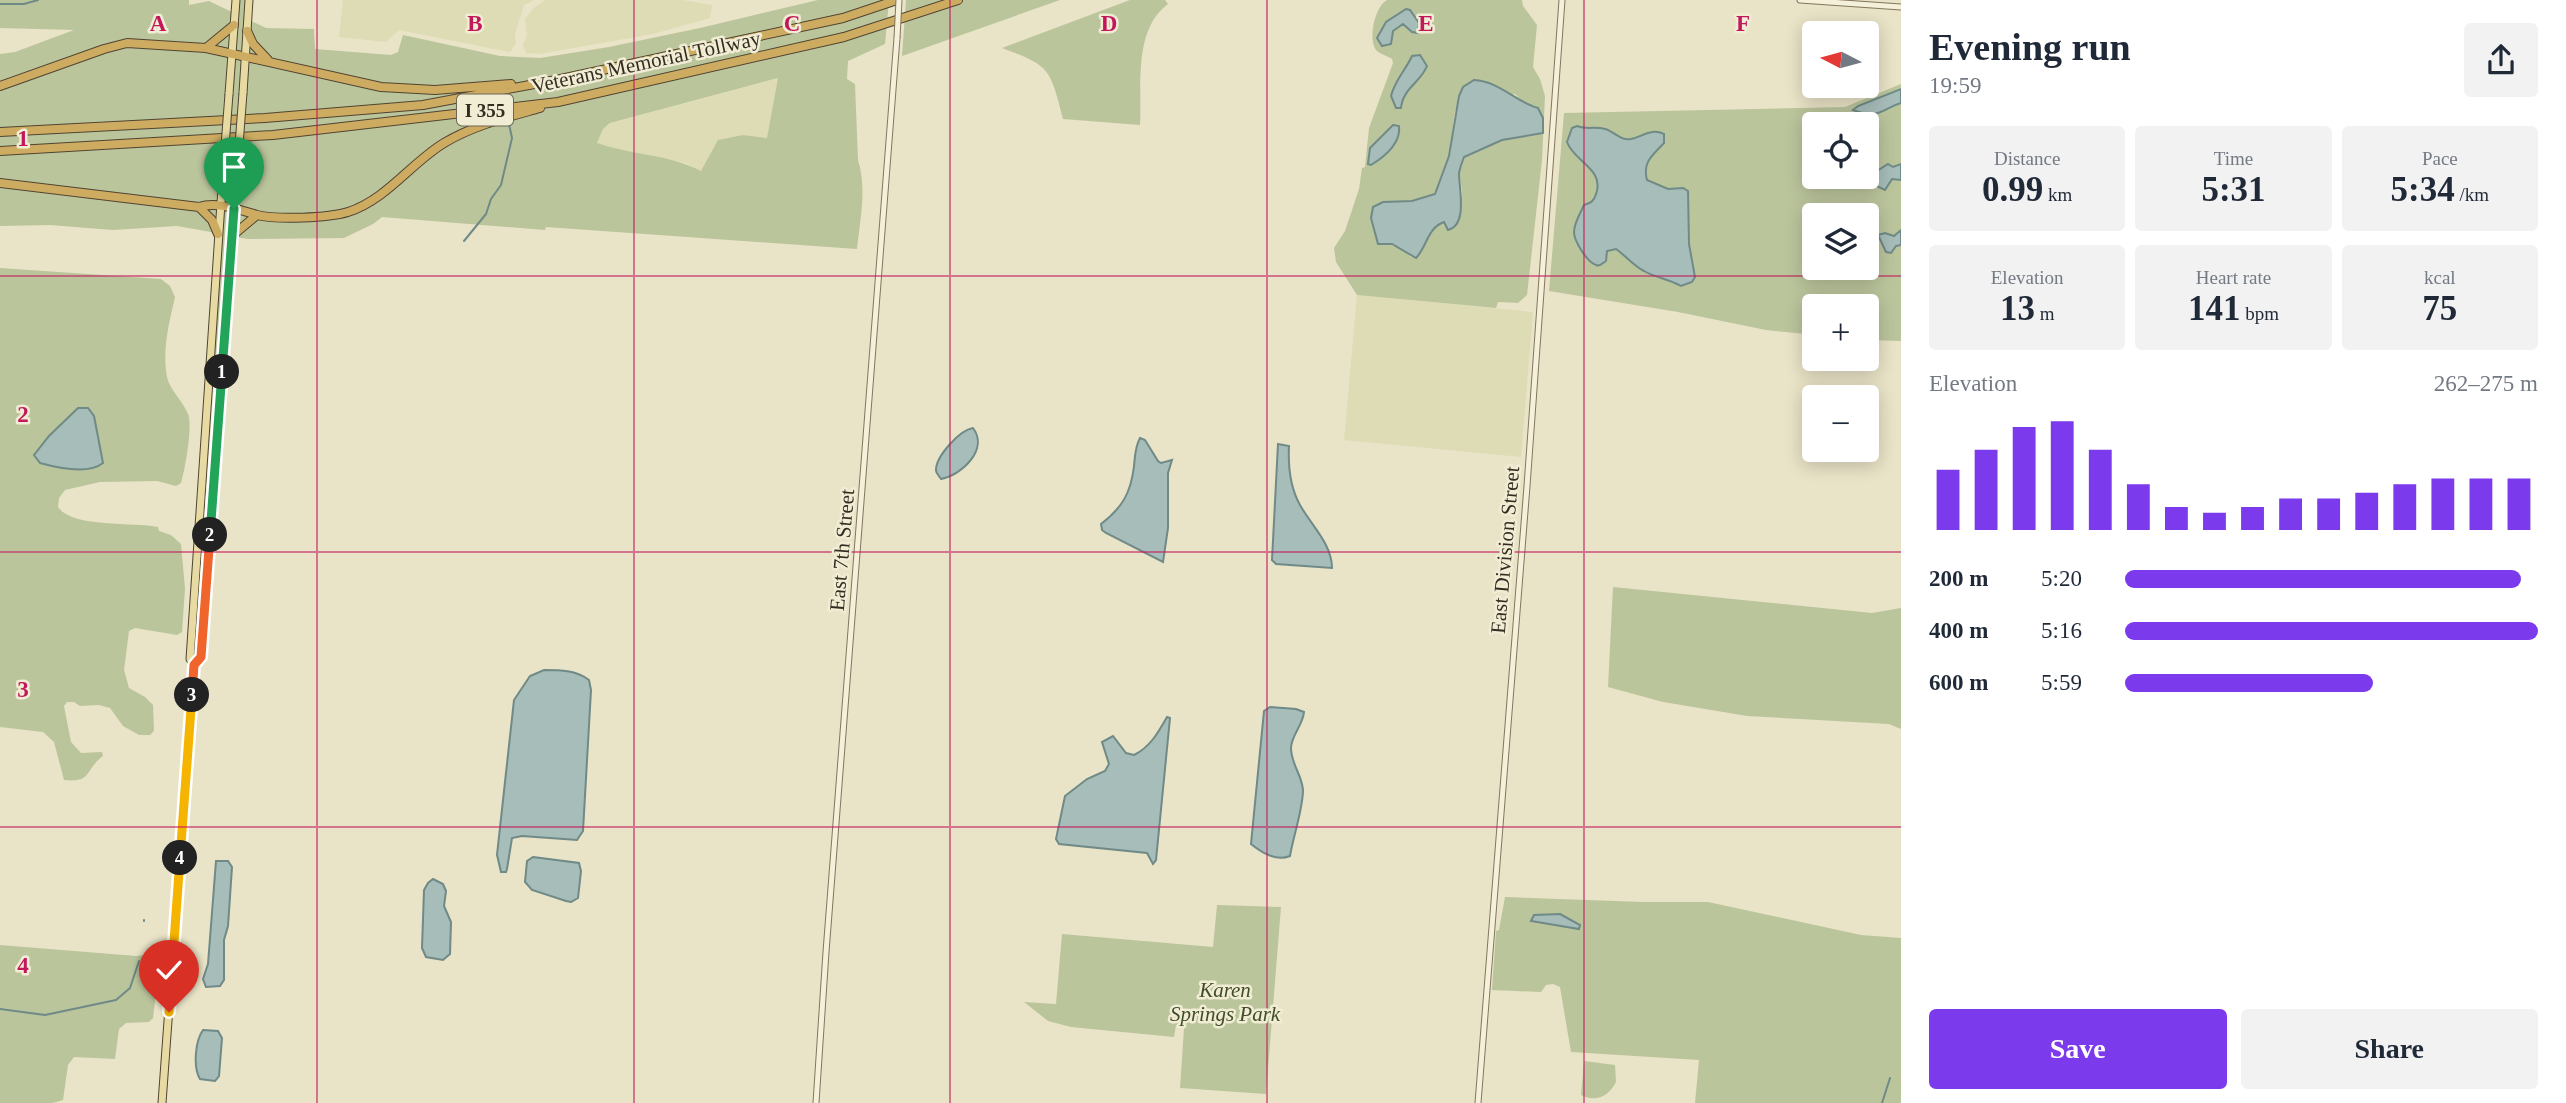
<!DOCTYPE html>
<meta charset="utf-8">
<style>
:root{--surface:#fff;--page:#f2f2f3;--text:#1f2937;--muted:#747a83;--accent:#7c3aed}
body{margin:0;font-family:Georgia,serif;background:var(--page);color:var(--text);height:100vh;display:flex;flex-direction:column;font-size:26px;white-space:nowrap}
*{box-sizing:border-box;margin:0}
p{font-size:23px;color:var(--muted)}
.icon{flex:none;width:38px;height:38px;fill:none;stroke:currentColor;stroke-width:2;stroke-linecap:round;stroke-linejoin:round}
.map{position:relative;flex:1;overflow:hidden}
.panel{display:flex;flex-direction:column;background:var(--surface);width:665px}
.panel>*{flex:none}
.needle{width:46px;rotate:276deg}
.fabs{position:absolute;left:1802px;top:21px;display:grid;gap:14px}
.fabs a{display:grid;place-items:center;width:77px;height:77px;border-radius:7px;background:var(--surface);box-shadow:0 4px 18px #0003;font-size:35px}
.pin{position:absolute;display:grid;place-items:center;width:60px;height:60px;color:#fff;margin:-72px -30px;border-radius:50% 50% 50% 0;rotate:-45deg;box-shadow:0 0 7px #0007}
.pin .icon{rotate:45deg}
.km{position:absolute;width:35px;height:35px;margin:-18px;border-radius:50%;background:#222;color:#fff;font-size:19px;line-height:35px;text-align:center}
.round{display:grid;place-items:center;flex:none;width:74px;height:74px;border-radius:7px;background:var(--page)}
.headline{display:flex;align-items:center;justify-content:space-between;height:119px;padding:0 28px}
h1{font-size:38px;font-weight:800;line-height:52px}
.metrics{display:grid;grid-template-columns:repeat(3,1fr);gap:10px;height:119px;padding:7px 28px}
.metrics div{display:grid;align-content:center;border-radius:7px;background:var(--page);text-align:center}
.metrics b{font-size:35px;font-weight:800}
.metrics small{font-size:19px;font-weight:400}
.metrics p{font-size:19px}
.chart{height:196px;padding:14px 28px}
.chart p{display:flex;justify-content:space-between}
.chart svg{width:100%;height:126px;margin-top:7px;stroke:var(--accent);stroke-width:6}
.action{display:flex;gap:14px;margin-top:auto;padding:14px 28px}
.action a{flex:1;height:80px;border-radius:7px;background:var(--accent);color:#fff;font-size:28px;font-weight:800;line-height:80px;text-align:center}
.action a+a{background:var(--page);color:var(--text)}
ul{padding:0 28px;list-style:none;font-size:23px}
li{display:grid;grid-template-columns:112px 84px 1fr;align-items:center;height:52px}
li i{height:18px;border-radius:9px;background:var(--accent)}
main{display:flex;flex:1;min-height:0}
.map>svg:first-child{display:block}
</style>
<main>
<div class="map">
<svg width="1901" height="1103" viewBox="0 0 1901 1103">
<rect width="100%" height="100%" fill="#e9e3c7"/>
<!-- farmland -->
<path fill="#dddcb5" d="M343,0H534L524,5L515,34L516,43L510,52L399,30L386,42L339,37Z
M545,0H682L712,5L710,18L653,34L539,54L526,53L523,45L527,35L525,19L534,8Z
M779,78L767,139L743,135L701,171L686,163L616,150L597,143L603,129L611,123Z
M1357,295L1533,312L1521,457L1344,440Z"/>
<!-- green -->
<path fill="#bbc59c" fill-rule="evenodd" d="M0,0H189V5L209,1L238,15L240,0H246L245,18L266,28L314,29L315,49L391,55L398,52L403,35L500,56L540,58L609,47L700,28L818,0H889L885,44L848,61L847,79L855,84L858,160C867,188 860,220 857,249L546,227L545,230L382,217L373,224L344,238L248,239L229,236L215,405V336L222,234L177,226L113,230L50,225L0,226V54L15,52L74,30L0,28ZM778,78L767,138L743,135L718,140L701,171C669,154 631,155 597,143L603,129L610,123Z
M906,0H1060L902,56Z
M1130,0H1165L1168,4C1133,30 1142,85 1140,125L1063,119C1050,69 1051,66 1002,48Z
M1387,0H1522L1523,6L1537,25L1533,67L1540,79L1545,96L1542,160L1527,295L1518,303L1498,302L1496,308L1357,295L1336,262L1334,248L1345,231L1359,189L1362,168L1365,167L1369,128L1393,63L1392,59C1388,56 1380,54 1377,51C1367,41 1375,6 1387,0ZM1515,94L1526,105L1529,136L1502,140L1464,157L1459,171L1462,191L1458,223H1440L1427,237L1421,253L1411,257C1401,247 1392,244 1378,244L1371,218L1383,202L1412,201L1435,195L1449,156L1455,111Z
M1901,84V341L1867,340V306H1815V335L1766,330L1678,312L1549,291L1564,113L1845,107ZM1815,124H1867V177H1815ZM1815,215H1867V268H1815Z
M0,268L161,279L170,286L175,297C169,323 162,350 167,377C169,389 183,401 188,414C193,426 185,469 181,483L176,486L157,481L100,482L65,490L59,498L58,507C72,528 133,522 158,527L159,531L171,535L181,544L185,589L182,632L177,635L135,628L129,631L124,670L129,688L145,697L153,705L154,731L150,735H139L123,726L110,708L99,705L80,706L74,702H67L64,706L71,742L81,753L102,752L103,756C84,770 93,783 64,780L54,742L43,732L0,727Z
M1613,587L1872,613L1901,608V729L1889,724L1747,716L1663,702L1608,687Z
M1505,897L1643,902H1708L1861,935L1901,938V1103H1695L1699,1060L1571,1052L1560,987L1553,984L1546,985L1541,992L1492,990L1496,931L1499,930Z
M1217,905L1281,907L1266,1094L1180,1088L1184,1028L1176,1025L1174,1037L1071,1027L1048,1021L1024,1002L1056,1004L1062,934L1213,947Z
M0,945L136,956L156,954L160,959L153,1018L149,1022L126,1023L119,1029L115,1059L74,1057L68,1065L63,1100L53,1103H0Z
M1584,1061L1615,1065L1616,1082C1609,1096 1596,1103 1581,1095Z"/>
<!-- water -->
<path fill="#a7bdb9" stroke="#6f8a87" stroke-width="2" d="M1406,9L1410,10L1419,23L1418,33L1412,32L1403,24L1393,31L1391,44L1382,46L1377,38L1386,22Z
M1420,55L1427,66C1421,82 1403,88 1401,108H1396L1391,96C1395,80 1405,71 1412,56Z
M1474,80C1499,81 1516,102 1538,108L1543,118V133L1502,140L1464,157C1462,162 1460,168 1459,173C1459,189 1468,225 1448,230L1444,222C1427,228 1427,247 1416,258L1392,244H1378L1371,218L1373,207L1383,202L1412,201L1435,194L1449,156L1459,96L1463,87Z
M1901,89V103C1881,109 1879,120 1853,110L1858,106Z
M1393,125L1399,126C1401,143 1384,157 1371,165L1368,164L1370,148Z
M1577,126C1587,130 1595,126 1605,129C1614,131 1620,141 1631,139C1644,136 1651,128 1664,134V143C1653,155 1642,162 1647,180L1668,189L1683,188L1688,191L1689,244L1695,277L1692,282L1681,286C1669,279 1656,278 1644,271C1634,266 1626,256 1616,249L1607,251L1606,261C1603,263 1600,267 1596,265C1587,262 1574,241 1574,232C1574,223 1580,214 1584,205C1591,203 1594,201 1596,194C1605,169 1574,162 1567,142L1572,128Z
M1888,164L1893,167L1901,164V180L1892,179L1885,190L1858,177H1867V167L1877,171Z
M1901,230V245L1896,246L1891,253L1886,252L1878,235L1885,233L1894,236Z
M78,408H88L94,416L103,463C88,475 58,468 40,463L34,455L49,436Z
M973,428C989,449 962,475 941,479C939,476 936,473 936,470C936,456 960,430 973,428Z
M1140,438L1145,440L1158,461L1161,463L1172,460L1168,473V528L1163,562L1106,533L1102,530L1101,524C1122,508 1131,493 1134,466C1135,456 1135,447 1140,438Z
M1278,444L1289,446C1288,466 1290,487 1300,505C1311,525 1332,544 1332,568L1276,564L1272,560Z
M544,670C560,670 576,670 589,680L591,690L583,831L577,840L522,836L512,838L507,869L506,872H501L497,855L514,700L530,676Z
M1270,707L1296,709L1304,712C1303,725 1291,736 1291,748C1291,764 1302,775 1303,790C1303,809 1293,837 1290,856C1276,862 1262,853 1251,844L1264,711Z
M1167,717L1170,718L1156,860L1153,864L1147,853L1059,844L1056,839L1065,796L1087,779L1105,771L1109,764L1102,742L1113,736L1126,753L1134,755C1150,747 1158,733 1167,717Z
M533,857L579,863L581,871L578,898L571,902L566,901L532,890L525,882L527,861Z
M216,861H228L232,867L228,926L224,940V980L220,986L206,987L203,979L208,964Z
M433,879L443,884L446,891L444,906L451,922L450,954L443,960L426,957L422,948L424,890L428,883Z
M1560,914L1580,925L1579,929L1531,921L1534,915Z
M203,1030L218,1031L222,1038L219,1076L215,1081L200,1079C193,1068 195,1041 203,1030Z"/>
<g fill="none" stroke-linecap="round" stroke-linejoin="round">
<!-- stream -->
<path stroke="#6f8a87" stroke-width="2" d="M0,4H24L38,0
M464,241L486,214L491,199L501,185L512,138L509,124
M144,921V920
M0,1009L45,1015L116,1000L130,988L139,961
M1882,1103L1890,1078"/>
<defs>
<path id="minor" d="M1800,0L1901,7
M816,1103L826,952L897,38
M1478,1103L1527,486L1562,0"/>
<path id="major" d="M243,93L249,0
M229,94L236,0
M194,665L201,657L238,158
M162,1103L194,665L190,659L224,159"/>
<path id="highway" d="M247,31L253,44L268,60
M206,48L234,25
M0,86L104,49L127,43L206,48L381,87L435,90L511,84
M0,132L265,118L423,105L556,80L843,18L897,0
M0,151L273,135L558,102L844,37L958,0
M0,183L199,207C217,201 240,210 257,215C277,220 328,218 348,212C386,200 411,163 444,143C474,125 508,117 540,108
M199,207L212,220L218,234
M232,236L257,215"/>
</defs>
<!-- minor casing -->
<use href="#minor" stroke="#82765e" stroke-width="7"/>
<!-- major casing -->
<use href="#major" stroke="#504432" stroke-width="9"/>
<!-- highway casing -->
<use href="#highway" stroke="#504432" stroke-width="10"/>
<!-- minor -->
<use href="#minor" stroke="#f4f0d9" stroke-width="5"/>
<!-- major -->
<use href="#major" stroke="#e7dba3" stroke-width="7"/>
<!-- highway -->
<use href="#highway" stroke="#cdac62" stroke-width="8"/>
<defs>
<path id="minor-bridge" d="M897,38L899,0"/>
<path id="major-bridge" d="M238,158L243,93
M224,159L229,94"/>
</defs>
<!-- minor-bridge casing -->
<use href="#minor-bridge" stroke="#82765e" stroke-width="7" stroke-linecap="butt"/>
<!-- major-bridge casing -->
<use href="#major-bridge" stroke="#504432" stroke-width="9" stroke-linecap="butt"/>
<!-- minor-bridge -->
<use href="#minor-bridge" stroke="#f4f0d9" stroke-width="5"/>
<!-- major-bridge -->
<use href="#major-bridge" stroke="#e7dba3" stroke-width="7"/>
</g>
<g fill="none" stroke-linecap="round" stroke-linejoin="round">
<defs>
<path id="split-1" d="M222,372L234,209"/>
<path id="split-2" d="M210,535L222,372"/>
<path id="split-3" d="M192,695L194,665L201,657L210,535"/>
<path id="split-4" d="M180,858L192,695"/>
<path id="split-5" d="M169,1012L180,858"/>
</defs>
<!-- split-1 casing -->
<use href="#split-1" stroke="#fff" stroke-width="14"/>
<!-- split-2 casing -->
<use href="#split-2" stroke="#fff" stroke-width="14"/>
<!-- split-3 casing -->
<use href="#split-3" stroke="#fff" stroke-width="14"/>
<!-- split-4 casing -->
<use href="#split-4" stroke="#fff" stroke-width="14"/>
<!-- split-5 casing -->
<use href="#split-5" stroke="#fff" stroke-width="14"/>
<!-- split-1 -->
<use href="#split-1" stroke="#22a559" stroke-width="9"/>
<!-- split-2 -->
<use href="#split-2" stroke="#22a559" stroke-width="9"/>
<!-- split-3 -->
<use href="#split-3" stroke="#f0652b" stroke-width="9"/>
<!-- split-4 -->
<use href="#split-4" stroke="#f5b400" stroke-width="9"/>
<!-- split-5 -->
<use href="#split-5" stroke="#f5b400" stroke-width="9"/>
</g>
<!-- grid -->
<path fill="none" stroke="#c2185b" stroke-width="2" stroke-opacity="0.55" d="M317,0V1103M634,0V1103M950,0V1103M1267,0V1103M1584,0V1103M0,276H1901M0,552H1901M0,827H1901"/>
<g text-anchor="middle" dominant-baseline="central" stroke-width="5" stroke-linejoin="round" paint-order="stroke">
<!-- shield labels -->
<rect fill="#f1edd5" stroke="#6d6656" stroke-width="2" x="457" y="94.5" width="56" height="31" rx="5"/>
<g font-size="19" font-weight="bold" fill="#342c20">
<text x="485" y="110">I 355</text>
</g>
<!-- street labels -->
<g font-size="21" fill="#342c20" stroke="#f1edd5">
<text transform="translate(646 62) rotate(-12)">Veterans Memorial Tollway</text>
<text transform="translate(842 550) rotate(-85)">East 7th Street</text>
<text transform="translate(1505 550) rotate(-85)">East Division Street</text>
</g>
<!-- park labels -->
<g font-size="21" font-style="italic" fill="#404e29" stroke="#f1edd5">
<text x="1225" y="990">Karen<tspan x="1225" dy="24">Springs Park</tspan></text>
</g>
</g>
<g font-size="23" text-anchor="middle" font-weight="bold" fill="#c2185b" stroke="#f1edd5" stroke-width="5" stroke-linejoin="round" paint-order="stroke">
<text x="158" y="31">A</text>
<text x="475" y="31">B</text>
<text x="792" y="31">C</text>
<text x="1109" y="31">D</text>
<text x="1426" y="31">E</text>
<text x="1743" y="31">F</text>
<text x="23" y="146">1</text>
<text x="23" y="422">2</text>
<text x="23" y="697">3</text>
<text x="23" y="973">4</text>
</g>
</svg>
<div class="fabs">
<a><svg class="needle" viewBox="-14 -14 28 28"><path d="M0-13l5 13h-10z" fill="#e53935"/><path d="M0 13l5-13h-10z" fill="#747a83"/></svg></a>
<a><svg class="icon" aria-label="locate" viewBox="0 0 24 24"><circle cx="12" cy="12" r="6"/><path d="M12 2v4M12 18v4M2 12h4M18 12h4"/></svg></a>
<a><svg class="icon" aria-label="layers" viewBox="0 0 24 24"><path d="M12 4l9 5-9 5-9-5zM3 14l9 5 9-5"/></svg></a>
<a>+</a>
<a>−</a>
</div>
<div class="pin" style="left:234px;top:209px;background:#1e9e55"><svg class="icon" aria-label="arrive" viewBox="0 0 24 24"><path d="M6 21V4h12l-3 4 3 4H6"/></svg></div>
<div class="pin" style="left:169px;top:1012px;background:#d93025"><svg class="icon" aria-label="check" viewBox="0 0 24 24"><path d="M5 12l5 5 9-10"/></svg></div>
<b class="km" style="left:222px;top:372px">1</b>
<b class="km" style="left:210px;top:535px">2</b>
<b class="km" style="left:192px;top:695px">3</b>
<b class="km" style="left:180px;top:858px">4</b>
</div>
<section class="panel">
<div class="headline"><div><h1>Evening run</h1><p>19:59</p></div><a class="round"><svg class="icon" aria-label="share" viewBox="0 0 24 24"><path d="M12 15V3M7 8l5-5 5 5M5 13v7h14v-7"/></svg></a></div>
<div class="metrics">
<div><p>Distance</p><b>0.99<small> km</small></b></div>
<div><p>Time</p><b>5:31</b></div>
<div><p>Pace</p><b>5:34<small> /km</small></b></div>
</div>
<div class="metrics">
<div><p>Elevation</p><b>13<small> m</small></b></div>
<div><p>Heart rate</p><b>141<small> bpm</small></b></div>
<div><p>kcal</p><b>75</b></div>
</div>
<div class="chart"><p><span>Elevation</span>262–275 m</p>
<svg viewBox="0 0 160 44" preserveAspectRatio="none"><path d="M5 44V23M15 44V16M25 44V8M35 44V6M45 44V16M55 44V28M65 44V36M75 44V38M85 44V36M95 44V33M105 44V33M115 44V31M125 44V28M135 44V26M145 44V26M155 44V26"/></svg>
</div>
<ul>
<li><b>200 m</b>5:20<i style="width:96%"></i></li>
<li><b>400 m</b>5:16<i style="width:100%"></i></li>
<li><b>600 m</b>5:59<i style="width:60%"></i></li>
</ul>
<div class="action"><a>Save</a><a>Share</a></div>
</section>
</main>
